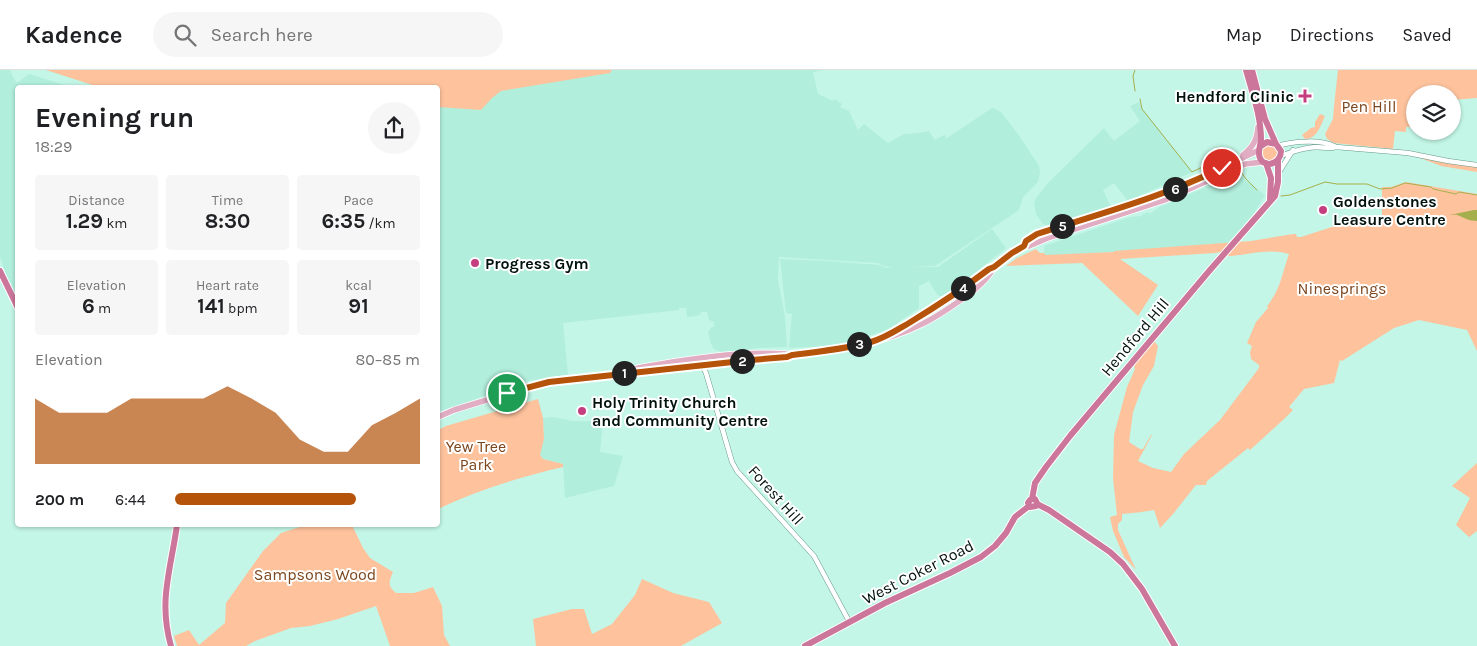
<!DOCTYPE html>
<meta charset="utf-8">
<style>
:root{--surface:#fff;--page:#f6f6f6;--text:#202124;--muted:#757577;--line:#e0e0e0;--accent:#b45309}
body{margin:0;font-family:Karla,sans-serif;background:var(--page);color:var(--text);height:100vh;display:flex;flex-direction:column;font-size:19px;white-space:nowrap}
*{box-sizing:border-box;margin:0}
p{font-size:16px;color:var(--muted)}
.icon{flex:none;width:28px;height:28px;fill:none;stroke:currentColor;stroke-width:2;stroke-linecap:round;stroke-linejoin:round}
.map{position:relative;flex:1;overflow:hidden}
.drawer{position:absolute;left:15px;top:15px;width:425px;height:442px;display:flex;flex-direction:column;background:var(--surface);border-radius:5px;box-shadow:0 1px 4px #0004}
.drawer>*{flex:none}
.buttons{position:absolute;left:1406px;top:15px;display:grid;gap:10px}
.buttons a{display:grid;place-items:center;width:55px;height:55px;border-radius:50%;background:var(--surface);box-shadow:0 1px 4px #0004;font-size:25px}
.pin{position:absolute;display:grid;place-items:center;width:42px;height:42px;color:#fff;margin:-21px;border:2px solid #fff;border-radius:50%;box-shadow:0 1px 5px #0007}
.km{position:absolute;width:25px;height:25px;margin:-12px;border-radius:50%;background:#222;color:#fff;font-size:14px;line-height:25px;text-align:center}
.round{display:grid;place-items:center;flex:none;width:52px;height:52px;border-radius:26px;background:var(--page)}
.overview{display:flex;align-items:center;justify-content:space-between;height:85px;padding:0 20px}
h1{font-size:28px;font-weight:700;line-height:38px}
.stats{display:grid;grid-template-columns:repeat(3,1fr);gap:8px;height:85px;padding:5px 20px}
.stats div{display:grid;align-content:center;border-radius:5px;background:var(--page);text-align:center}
.stats b{font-size:21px;font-weight:700}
.stats small{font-size:14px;font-weight:400}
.stats p{font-size:14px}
.chart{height:140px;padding:10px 20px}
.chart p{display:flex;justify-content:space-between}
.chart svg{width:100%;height:90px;margin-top:5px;fill:var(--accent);opacity:.7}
ul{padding:0 20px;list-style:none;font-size:16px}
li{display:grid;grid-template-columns:80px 60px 1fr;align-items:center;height:38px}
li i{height:12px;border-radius:6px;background:var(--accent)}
header{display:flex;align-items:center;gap:30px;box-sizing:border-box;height:70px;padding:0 25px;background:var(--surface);border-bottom:1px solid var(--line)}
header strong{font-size:24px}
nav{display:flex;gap:28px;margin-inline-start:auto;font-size:18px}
.search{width:350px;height:45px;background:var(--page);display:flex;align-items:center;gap:12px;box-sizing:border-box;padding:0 18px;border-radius:28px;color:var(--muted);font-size:19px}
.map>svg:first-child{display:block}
</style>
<header>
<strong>Kadence</strong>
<div class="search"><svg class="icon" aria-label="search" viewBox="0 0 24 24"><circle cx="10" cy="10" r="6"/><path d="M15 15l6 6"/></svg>Search here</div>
<nav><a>Map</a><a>Directions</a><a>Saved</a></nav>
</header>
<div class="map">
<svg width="1477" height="576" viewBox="0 0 1477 576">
<rect width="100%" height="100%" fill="#c3f6e6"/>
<!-- built -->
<path fill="#b1eedb" d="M0,0H10L13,7L17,13L29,4L71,17L18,18L17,229L8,210L0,187Z
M46,0H824L813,2L818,24L833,31L835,29L842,34L840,37L849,41L858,60L864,54L888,73L904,64L918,63L929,61L935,70L944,65L947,68L992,38H994L1002,43L1020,67L1039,96L1040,102L1038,112L1023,127L1019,140L935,196L909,197H938L992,159L1006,178L957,217L944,226H939L936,223L929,211L919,216V238L887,260L846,273L824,276L789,278L792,244L786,243L780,189L826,191L879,195L886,198L892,197L883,196L878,193L779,187L778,210L785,247L787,277L758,278L724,282L719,281L714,279L711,274L708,262L712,257H714V252L709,250L707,242H701V244L696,246L687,247L686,238H679V240L563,253L568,305L526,311L438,342V18H102Z
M1139,32L1142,39L1192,102L1128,131L1114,113L1103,120L1112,139L1055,156H1048L1043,154L1036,144L1034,133L1036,128L1047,114L1104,58L1114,71L1140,51L1130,36Z
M1240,101L1245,110L1265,125L1253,145L1228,173L1114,182L1045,186L1044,176L1130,147L1142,146L1141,145L1149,142V144L1161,136L1178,130L1179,128L1197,121Z
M553,347L572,351H603L600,382L623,386L614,416L565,428L563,394L543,389L540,384L544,369L543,348Z"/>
<!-- green -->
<path fill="#fec39d" d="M46,0H612L610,3L501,21L492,28L481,40L438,37V18H102Z
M1338,0H1477V28L1453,30L1452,24H1415V47L1412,48L1413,57H1406V62L1395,61L1393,79L1334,73L1327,69L1325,64L1333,49L1334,36Z
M1320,44L1325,46C1321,55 1317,69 1305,69L1302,65L1311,58L1315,57V52Z
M1262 83a8 8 0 1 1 16 0a8 8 0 1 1-16 0Z
M1415,86L1477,97V102L1441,96Z
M1406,112L1477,124V281L1467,260L1419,250L1394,258L1342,291L1340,290L1334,313L1304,319L1289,337L1293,340L1283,350L1250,380L1248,378L1207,411L1206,415H1196L1173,444L1160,458L1154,440C1143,442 1133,443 1122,444V450L1118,454V460L1136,500L1124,487L1113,461L1110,447L1117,445L1113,408L1114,365L1127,317L1135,299L1134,296L1154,271L1158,276L1154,296L1143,315L1133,342L1129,372L1140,379H1143L1151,365H1152L1138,391L1153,398L1171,402L1184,384L1220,350L1259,298V295L1251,289L1250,282L1252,276L1247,273L1256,252L1268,238L1267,236C1281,219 1282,203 1289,184C1272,178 1250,184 1232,186H1228L1221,182L1215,183L1120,189L1158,215L1138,246L1082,193L1006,196L1017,188L1036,179L1040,183H1045V185L1114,182V181L1251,171L1293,164H1296L1297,167H1301L1338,155L1382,147V117H1391Z
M538,329L543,348L544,369L540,385L543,389L563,394V397C520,407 478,420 438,439V360L446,356Z
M1477,393V461L1469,467L1456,455L1470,428L1452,416Z
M306,455H352L363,478L370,488L393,502C389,512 387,515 396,523H414L433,517L442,536L444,565L450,576H390L376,536L338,549L310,556L291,558L255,571L246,576H177L174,566L189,560L199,575L225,553L226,533L263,481L281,463Z
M642,509L673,523L709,532L722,553L681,576H536L533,549L572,539H584L592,564L612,554L635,525Z"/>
<!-- water -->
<path fill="#a6af4d" d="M1474,140H1477V151C1469,151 1465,148 1457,145C1452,144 1446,146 1440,147Z"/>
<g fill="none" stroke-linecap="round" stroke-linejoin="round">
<!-- stream -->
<path stroke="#a6af4d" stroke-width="1" d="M1135,21L1133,6L1135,0
M1140,29L1142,39L1192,102L1215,91L1227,84
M1241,102L1246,109L1257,120
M1281,126L1290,125L1325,112L1337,114H1367L1380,119L1392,118L1405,113L1431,117L1433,119L1456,124L1459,122L1477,125"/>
<defs>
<path id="minor" d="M1278,76C1293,71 1322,69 1336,77
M1281,86C1293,81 1303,78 1316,77C1322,77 1329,79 1336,77L1408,83L1448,91L1477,95
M1279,102L1293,80
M702,295L706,303L725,368L732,392L737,401L814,486L850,553"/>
<path id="major" d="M1243,85C1253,77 1257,70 1258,57
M1024,176H1029L1048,168L1165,130L1245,94L1263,92
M886,265L929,242L952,226L989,199C1004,195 1023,172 1037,164L1112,142L1188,114L1259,80
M631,302L638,298C687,289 738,281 787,284
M438,347L454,340L539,314L630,302L639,303L751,289L787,287L791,285C836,280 882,274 922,254C937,247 951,237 965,227C974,221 990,207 994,197"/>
<path id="highway" d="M1246,0C1252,22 1261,46 1261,69C1261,75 1257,82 1260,88C1266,100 1281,92 1281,81L1276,74L1267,72L1261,76
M1252,0L1265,49L1276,74
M1266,93L1271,108L1270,129
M0,201L18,238
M1032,429H1035L1037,433L1036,436L1030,437L1028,433L1030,430L1032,429L1035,413L1046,397L1070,366L1210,200L1275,126L1278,112V90
M1037,434L1049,440L1110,482L1123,494L1142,519L1175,576
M171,576C158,531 171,499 177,455
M805,576L885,533L950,503L981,487L995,476L1006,463L1015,447L1029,436"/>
</defs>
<!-- minor casing -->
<use href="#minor" stroke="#68988a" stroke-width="5.5"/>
<!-- major casing -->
<use href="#major" stroke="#fff" stroke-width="7"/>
<!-- highway casing -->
<use href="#highway" stroke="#fff" stroke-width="8"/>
<!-- minor -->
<use href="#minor" stroke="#fff" stroke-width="4.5"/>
<!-- major -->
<use href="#major" stroke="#e0adc2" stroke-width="5.5"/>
<!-- highway -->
<use href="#highway" stroke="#cb769a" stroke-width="6"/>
</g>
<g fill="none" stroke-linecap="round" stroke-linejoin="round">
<defs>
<path id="route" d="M507,323L549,312L751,290L787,287L792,285C818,282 845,279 871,272C885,268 897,260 909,253C937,236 963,219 989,199L994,197L1012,183L1024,176L1026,171L1037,164C1099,144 1163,127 1222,98"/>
</defs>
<!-- route casing -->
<use href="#route" stroke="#fff" stroke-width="10"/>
<!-- route -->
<use href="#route" stroke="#b45309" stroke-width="6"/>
</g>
<!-- markers -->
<g fill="#c43e80" stroke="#fff" stroke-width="2">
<path d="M1302.5 18.5h5v5h5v5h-5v5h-5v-5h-5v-5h5z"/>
<circle cx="1323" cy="140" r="5"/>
<circle cx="475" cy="193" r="5"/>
<circle cx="582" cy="341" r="5"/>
</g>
<g text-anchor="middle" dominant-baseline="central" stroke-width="4" stroke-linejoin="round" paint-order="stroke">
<!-- poi labels -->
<g font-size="16" font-weight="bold" fill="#01120d" stroke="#fff" text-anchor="start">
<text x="1294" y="26" text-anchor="end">Hendford Clinic</text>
<text x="1333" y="131">Goldenstones<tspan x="1333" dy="18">Leasure Centre</tspan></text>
<text x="485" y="193">Progress Gym</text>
<text x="592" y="332">Holy Trinity Church<tspan x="592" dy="18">and Community Centre</tspan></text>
</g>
<!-- park labels -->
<g font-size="16" fill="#7c461e" stroke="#fff">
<text x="1369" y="36">Pen Hill</text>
<text x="1342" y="218">Ninesprings</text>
<text x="476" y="376">Yew Tree<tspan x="476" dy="18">Park</tspan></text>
<text x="315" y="504">Sampsons Wood</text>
</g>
<!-- street labels -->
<g font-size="16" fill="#01120d" stroke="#fff">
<text transform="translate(1135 267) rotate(-50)">Hendford Hill</text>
<text transform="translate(776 425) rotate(48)">Forest Hill</text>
<text transform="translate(918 502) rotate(-27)">West Coker Road</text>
</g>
</g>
</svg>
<div class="buttons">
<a><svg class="icon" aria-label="layers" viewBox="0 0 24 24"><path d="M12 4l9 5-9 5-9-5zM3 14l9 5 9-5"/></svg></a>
</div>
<div class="pin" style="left:507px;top:323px;background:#1e9e55"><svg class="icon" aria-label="arrive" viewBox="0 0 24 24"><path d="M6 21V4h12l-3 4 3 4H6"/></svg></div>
<div class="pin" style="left:1222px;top:98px;background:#d93025"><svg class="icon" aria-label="check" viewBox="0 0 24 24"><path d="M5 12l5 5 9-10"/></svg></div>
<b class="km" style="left:624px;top:303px">1</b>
<b class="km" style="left:742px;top:291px">2</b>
<b class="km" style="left:859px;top:274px">3</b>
<b class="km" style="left:963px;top:218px">4</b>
<b class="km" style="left:1062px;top:156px">5</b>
<b class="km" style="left:1175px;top:119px">6</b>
<section class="drawer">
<div class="overview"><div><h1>Evening run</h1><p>18:29</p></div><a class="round"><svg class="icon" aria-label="share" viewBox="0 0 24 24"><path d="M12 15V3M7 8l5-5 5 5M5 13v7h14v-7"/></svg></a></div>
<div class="stats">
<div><p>Distance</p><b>1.29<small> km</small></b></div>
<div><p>Time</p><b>8:30</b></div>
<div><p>Pace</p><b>6:35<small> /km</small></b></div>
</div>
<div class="stats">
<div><p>Elevation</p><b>6<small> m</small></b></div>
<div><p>Heart rate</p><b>141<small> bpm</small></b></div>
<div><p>kcal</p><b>91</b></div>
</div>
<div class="chart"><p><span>Elevation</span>80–85 m</p>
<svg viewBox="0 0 160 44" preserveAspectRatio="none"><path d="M0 44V12L10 19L20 19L30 19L40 12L50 12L60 12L70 12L80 6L90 12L100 19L110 32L120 38L130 38L140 25L150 19L160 12V44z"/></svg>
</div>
<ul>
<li><b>200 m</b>6:44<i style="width:74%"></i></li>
</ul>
</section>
</div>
